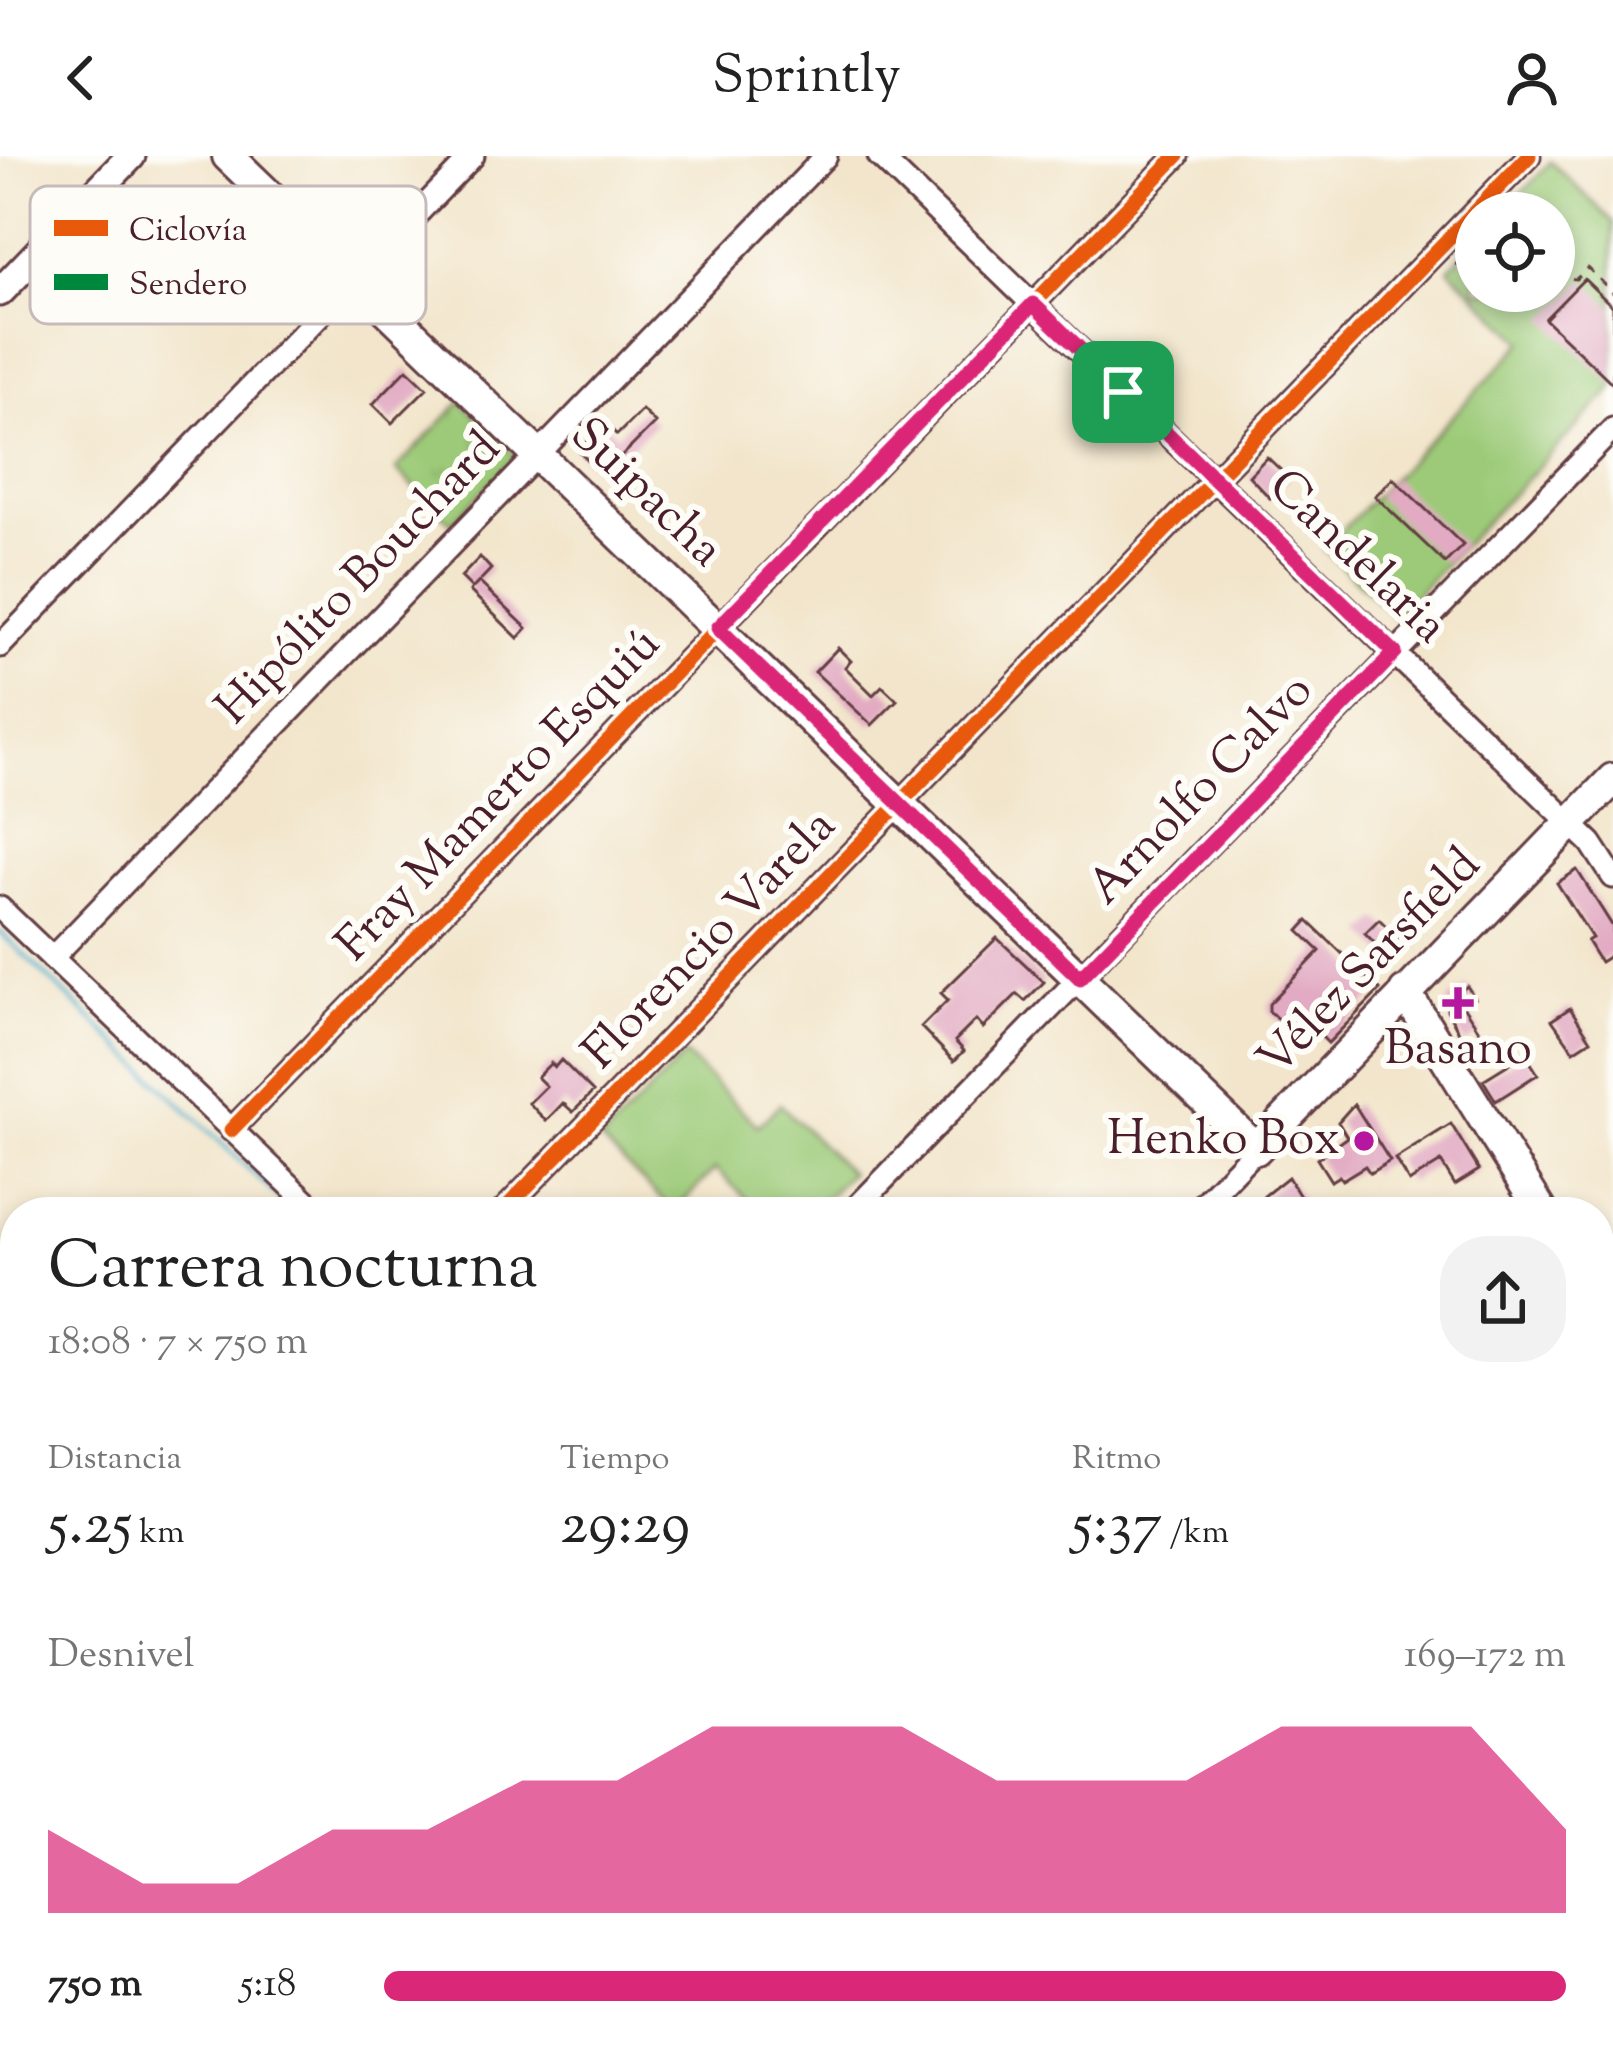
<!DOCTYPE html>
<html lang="es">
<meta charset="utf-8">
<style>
:root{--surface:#fff;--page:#f2f2f2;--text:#222;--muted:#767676;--accent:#db2777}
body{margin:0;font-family:"Sorts Mill Goudy",serif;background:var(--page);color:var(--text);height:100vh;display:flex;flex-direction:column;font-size:45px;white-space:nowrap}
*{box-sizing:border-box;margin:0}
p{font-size:39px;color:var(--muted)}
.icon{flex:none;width:66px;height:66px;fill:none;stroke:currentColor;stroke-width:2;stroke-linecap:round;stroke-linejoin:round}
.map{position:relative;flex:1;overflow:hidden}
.details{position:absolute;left:0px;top:1041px;width:1614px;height:861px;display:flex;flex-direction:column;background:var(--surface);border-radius:48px 48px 0 0;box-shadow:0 6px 18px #0003}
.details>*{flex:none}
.tools{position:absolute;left:1455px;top:36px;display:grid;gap:24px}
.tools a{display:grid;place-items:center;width:120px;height:120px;border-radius:50%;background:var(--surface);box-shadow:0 6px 18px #0003;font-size:60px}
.pin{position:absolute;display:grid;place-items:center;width:102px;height:102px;color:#fff;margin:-51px;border-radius:24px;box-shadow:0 6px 18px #0006}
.round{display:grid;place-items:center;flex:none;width:126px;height:126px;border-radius:48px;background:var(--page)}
.headline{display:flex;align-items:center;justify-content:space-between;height:204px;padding:0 48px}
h1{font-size:66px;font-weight:600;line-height:90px}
.metrics{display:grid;grid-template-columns:repeat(3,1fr);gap:18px;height:204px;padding:12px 48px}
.metrics div{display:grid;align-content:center}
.metrics b{font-size:60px;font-weight:600}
.metrics small{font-size:33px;font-weight:400}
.metrics p{font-size:33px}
.chart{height:336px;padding:24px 48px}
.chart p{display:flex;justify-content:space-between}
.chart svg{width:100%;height:216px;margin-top:12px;fill:var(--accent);opacity:.7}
ul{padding:0 48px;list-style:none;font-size:39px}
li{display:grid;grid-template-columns:192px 144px 1fr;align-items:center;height:90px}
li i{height:30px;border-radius:15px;background:var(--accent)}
header{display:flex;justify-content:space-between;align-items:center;height:156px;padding:0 48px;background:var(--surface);font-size:54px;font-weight:600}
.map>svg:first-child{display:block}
</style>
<header><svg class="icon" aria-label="back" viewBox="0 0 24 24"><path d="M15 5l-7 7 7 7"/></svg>Sprintly<svg class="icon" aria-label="person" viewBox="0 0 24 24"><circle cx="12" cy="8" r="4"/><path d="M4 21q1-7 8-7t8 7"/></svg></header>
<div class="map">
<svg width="1613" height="1900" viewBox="0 0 1613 1900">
<defs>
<pattern id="grass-tufts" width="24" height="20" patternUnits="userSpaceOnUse" patternTransform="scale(3)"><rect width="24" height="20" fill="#9cca78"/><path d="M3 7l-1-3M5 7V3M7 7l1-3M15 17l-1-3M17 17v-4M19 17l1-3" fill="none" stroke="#88ad68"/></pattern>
</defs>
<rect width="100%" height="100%" fill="#fdfcf7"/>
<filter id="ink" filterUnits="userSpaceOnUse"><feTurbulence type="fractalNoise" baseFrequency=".00833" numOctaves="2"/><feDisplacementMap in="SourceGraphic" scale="24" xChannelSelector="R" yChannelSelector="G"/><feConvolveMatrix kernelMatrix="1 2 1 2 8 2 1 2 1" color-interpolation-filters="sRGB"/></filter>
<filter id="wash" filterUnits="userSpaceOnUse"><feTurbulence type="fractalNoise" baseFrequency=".004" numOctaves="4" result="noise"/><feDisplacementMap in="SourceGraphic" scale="48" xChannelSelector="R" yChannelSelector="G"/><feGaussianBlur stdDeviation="2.7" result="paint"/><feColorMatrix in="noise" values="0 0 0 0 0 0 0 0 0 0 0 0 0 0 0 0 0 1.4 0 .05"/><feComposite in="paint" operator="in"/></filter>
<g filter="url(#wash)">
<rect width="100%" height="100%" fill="#f2e5cb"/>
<!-- grass -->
<path fill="url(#grass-tufts)" stroke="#737452" stroke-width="3" d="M461,246L516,300L451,367L396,313Z
M181,1887H300L287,1900H179Z"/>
<!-- park -->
<path fill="#9cca78" stroke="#737452" stroke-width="3" d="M1551,6L1613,66V233L1394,461L1324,393L1524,186L1449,113L1476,84V135H1554V57H1502Z
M685,899L758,970L780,948L850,1017L812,1056H761L715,1013L674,1055L601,985Z"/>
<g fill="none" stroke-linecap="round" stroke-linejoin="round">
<!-- stream -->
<path stroke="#4cadcb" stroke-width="4.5" d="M0,776L294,1056"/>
</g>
<g id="blocks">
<!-- building -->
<path fill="#e2abc3" d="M1584,123L1613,151V228L1545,163Z
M407,213L427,232L392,267L373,248Z
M642,254L655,267L603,319L578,295L606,268L617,279Z
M1267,301L1289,322L1270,342L1249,320Z
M1393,322L1463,389L1445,407L1375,340Z
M480,401L491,413L473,432L479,426L527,472L518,482L470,435L472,432L461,421Z
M838,492L851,505L845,511L873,539L882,530L897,544L872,569L815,516Z
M1577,714L1613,771V798L1600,806L1587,785L1592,782L1557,727Z
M1379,763L1407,791L1393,806L1365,777Z
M1308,765L1380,834L1328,887L1314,873L1302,886L1269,855V848L1320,795L1299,775Z
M997,782L1044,826L1025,845L1017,838L983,872L976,864L955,885L964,895L954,905L921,871L948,844L941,837Z
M1467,830L1475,842L1463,850L1481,877L1465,888L1447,854L1449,844Z
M1570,852L1591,884L1574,895L1552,864Z
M1525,898L1538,918L1496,945L1483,924Z
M561,904L593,936L573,956L563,947L546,965L529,947L546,930L537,921L551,907L555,911Z
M1354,948L1390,1005L1370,1017L1365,1010L1342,1024L1339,1020L1331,1025L1317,1003L1347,981L1338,966Z
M1451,968L1479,1014L1455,1029L1441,1006L1409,1026L1395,1003Z
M1288,1021L1304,1047L1290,1056H1274L1264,1040Z"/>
</g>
</g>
<g filter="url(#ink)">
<use href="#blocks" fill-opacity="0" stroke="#633d43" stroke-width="3"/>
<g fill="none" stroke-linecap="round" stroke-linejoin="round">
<defs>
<path id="minor" d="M879,0L1591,687L1613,721
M0,490L473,0
M0,752L318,1056
M52,802L826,0
M231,974L1177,0
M502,1056L1529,0
M852,1056L1613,273
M1195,1056L1256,993
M1599,1500L1613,1491
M1599,1727L1613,1750
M1599,1858L1613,1849
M638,1887L646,1900
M1001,1887L1009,1900
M1356,1887L1365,1900
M382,1900L395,1887
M960,1900L980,1887
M1532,1900L1552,1887"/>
<path id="tertiary" d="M0,136L131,0"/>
<path id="secondary" d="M228,0L1256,993L1613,623
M1405,836L1542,1056
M1599,1148L1613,1170"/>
</defs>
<!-- minor casing -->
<use href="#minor" stroke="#633d43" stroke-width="27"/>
<!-- tertiary casing -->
<use href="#tertiary" stroke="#633d43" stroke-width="33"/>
<!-- secondary casing -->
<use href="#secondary" stroke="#633d43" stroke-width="36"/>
<!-- path -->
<path stroke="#633d43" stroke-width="3" stroke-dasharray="9 9" stroke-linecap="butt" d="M1455,108L1476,111
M1554,121L1576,123L1588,112L1613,137"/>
<!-- minor -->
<use href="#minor" stroke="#fff" stroke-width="21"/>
<!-- tertiary -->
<use href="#tertiary" stroke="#fff" stroke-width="27"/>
<!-- secondary -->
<use href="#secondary" stroke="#fff" stroke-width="30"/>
<!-- quiet -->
<path stroke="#00873e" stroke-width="12" stroke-dasharray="24 12" stroke-linecap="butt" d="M335,1900L340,1887"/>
<defs>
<path id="cycleway" d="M231,974L1177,0
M502,1056L1529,0"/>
</defs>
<!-- cycleway casing -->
<use href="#cycleway" stroke="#fdfcf7" stroke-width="22"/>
<!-- cycleway -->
<use href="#cycleway" stroke="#e8590c" stroke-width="15"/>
</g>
</g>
<g fill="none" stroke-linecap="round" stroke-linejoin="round" filter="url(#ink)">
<defs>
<path id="route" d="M1033,148L1395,497L1080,822L718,472Z"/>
</defs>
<!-- route casing -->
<use href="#route" stroke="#fff" stroke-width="24"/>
<!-- route -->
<use href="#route" stroke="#db2777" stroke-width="15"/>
</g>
<!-- markers -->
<g fill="#b5179e" stroke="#fdfcf7" stroke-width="4.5">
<path d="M1452 829h12v12h12v12h-12v12h-12v-12h-12v-12h12z"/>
<circle cx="1364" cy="985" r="12"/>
</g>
<g text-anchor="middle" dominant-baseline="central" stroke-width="12" stroke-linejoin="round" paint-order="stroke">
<!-- street labels -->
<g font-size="48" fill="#4a1f2b" stroke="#fdfcf7">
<text transform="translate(645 338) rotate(44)">Suipacha</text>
<text transform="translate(1356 402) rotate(44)">Candelaria</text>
<text transform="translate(360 424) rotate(-46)">Hipólito Bouchard</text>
<text transform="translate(1202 635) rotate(-46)">Arnolfo Calvo</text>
<text transform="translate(500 640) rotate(-46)">Fray Mamerto Esquiú</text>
<text transform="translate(711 785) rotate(-46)">Florencio Varela</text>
<text transform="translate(1371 808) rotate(-46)">Vélez Sarsfield</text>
</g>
<!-- poi labels -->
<g font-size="48" fill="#4a1f2b" stroke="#fdfcf7">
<text x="1458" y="895">Basano</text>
<text x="1340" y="985" text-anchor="end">Henko Box</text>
</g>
</g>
<!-- legend -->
<rect x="30" y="30" width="396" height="138" rx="18" fill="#fdfcf7" stroke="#c7baba" stroke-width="3"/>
<rect x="54" y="64" width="54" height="16" fill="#e8590c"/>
<rect x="54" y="118" width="54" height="16" fill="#00873e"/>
<g font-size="33" fill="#4a1f2b">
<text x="129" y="84">Ciclovía</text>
<text x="129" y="138">Sendero</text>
</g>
</svg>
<div class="tools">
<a><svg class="icon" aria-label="locate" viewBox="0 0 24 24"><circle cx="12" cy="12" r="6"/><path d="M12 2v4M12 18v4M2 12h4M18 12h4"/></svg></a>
</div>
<div class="pin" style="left:1123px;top:236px;background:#1e9e55"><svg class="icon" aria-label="arrive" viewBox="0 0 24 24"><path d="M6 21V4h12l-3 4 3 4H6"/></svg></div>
<section class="details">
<div class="headline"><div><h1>Carrera nocturna</h1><p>18:08 · 7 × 750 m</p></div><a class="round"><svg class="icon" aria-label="share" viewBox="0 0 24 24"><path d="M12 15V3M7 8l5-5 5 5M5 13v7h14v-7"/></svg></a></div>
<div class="metrics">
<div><p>Distancia</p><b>5.25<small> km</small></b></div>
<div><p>Tiempo</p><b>29:29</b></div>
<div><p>Ritmo</p><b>5:37<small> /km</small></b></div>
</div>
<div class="chart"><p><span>Desnivel</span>169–172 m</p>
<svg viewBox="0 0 160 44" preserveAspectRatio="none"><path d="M0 44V27L10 38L20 38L30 27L40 27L50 17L60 17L70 6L80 6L90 6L100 17L110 17L120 17L130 6L140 6L150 6L160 27V44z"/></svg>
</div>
<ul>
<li><b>750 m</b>5:18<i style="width:100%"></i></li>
</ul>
</section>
</div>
